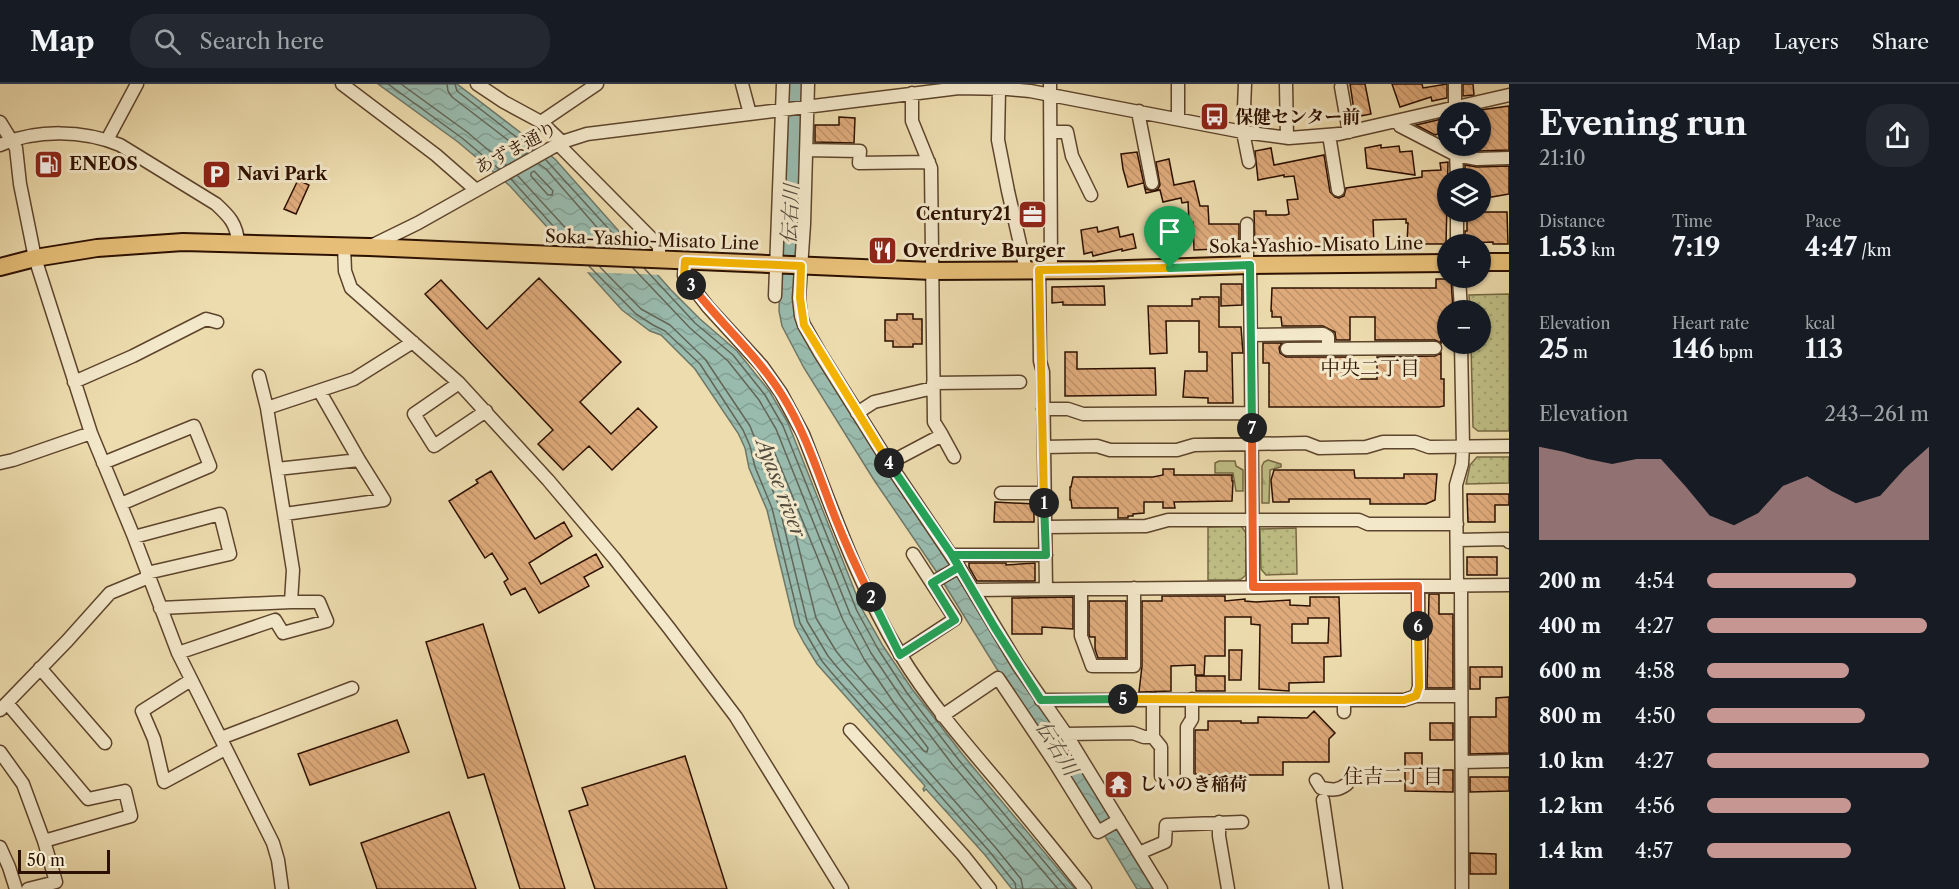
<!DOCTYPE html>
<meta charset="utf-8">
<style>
:root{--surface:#171b24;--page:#242831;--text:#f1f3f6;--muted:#9ea1a6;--line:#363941;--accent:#c59692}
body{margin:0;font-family:"Libre Caslon Text","Noto Serif JP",serif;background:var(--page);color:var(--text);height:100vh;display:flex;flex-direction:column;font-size:22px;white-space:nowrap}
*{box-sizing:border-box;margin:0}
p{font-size:20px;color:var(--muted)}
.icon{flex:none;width:33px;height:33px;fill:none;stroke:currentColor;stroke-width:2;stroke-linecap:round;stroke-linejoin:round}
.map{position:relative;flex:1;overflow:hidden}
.panel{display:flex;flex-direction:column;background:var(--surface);width:450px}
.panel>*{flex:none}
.buttons{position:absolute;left:1437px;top:18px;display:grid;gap:12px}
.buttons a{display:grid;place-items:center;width:54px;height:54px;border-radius:50%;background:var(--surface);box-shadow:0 2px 4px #0004;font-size:30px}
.scale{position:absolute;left:18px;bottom:15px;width:92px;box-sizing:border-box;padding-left:6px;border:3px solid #2d1100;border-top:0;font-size:16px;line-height:21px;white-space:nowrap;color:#2d1100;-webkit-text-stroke:4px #f3e8ca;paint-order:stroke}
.pin{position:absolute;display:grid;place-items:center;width:51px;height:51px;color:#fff;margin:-62px -26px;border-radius:50% 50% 50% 0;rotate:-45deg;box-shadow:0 0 6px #0007}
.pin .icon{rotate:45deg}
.km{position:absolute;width:30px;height:30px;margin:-15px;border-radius:50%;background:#222;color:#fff;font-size:16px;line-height:30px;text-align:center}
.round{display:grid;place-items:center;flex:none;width:63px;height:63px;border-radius:24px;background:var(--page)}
.head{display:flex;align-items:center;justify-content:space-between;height:102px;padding:0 30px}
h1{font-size:33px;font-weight:700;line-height:45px}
.figures{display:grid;grid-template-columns:repeat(3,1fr);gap:9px;height:102px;padding:6px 30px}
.figures div{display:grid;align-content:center}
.figures b{font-size:26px;font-weight:700}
.figures small{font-size:16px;font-weight:400}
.figures p{font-size:16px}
.chart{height:168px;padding:12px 30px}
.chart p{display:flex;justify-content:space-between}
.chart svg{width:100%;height:108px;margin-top:6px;fill:var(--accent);opacity:.7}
ul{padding:0 30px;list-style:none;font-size:20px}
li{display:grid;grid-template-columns:96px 72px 1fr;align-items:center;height:45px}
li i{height:15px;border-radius:8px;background:var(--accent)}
header{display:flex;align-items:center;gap:36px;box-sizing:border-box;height:84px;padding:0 30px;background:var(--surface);border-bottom:2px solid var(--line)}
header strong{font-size:28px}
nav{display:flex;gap:33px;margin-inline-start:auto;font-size:21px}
.search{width:420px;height:54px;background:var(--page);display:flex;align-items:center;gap:15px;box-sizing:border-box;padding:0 21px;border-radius:24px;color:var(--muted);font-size:22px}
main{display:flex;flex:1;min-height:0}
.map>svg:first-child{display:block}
</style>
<header>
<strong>Map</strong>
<div class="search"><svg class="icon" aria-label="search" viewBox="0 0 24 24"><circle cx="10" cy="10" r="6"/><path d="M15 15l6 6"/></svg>Search here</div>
<nav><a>Map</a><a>Layers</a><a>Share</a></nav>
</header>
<main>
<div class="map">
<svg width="1509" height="805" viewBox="0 0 1509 805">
<defs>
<pattern id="forest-firs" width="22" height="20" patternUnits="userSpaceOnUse" patternTransform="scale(1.5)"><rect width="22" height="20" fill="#bfbe85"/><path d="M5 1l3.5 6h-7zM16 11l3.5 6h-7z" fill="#a4a271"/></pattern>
<pattern id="park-dots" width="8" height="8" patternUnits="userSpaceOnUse" patternTransform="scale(1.5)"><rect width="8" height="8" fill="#bfbe85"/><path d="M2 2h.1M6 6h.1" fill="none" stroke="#a4a271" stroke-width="1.8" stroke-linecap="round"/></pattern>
<pattern id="water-waves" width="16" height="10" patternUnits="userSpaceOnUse" patternTransform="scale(1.5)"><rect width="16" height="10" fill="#99bbae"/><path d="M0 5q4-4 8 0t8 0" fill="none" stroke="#84a094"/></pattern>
<pattern id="building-back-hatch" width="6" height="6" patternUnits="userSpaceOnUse" patternTransform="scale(1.5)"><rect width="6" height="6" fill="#dfab7c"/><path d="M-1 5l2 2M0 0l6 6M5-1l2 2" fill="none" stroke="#c09269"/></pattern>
</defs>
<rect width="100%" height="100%" fill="#eddcae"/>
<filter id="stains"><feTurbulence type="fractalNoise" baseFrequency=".00333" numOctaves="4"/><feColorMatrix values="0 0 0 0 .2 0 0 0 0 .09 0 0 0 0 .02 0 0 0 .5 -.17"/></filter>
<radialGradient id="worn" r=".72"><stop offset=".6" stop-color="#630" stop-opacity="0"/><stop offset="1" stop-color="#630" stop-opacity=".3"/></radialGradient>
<!-- forest -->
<path fill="url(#forest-firs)" stroke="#766842" stroke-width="1.5" d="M1268,376L1281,380V383L1270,386L1269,419H1262V382L1264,378Z
M1219,377H1235L1236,382L1243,386V407H1236L1233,389H1215V379Z"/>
<!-- park -->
<path fill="url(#park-dots)" stroke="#766842" stroke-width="1.5" d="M1509,210V347H1478L1473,343L1471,260H1480V226H1470L1469,211Z
M1477,373H1509V399L1466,400L1470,381Z
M1241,442L1246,449V491L1240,496H1208V443Z
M1296,444L1297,490L1266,491L1261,485L1260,445Z"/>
<!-- water -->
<path fill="url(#water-waves)" stroke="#6e7768" stroke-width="1.5" d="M378,0H457L555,75L671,206L700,235L737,267L770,308L788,339L862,525L883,562L912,605L963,671L1075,805H1012L985,771L926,705L924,707L923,705L925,702L817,580L804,559L795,542L767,426L749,384L745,364L738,349L695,285L661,251L650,247L622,226L510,102L458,58Z
M781,162L797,163L795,225L1010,578L1062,655L1154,805H1137L1057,673L1000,590L938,490L874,396L804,284L782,242L779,227Z"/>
<!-- pier -->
<path fill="#eddcae" d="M555,157L634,160L662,191L582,188Z"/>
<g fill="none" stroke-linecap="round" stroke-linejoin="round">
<!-- shore -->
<path stroke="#636657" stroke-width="1.5" d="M388,0L462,54L499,85
M401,0L467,48L506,81
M447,0L448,7L452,13L526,70
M455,0L457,7L533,66
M546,76L626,164
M539,80L546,85L615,164
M534,87L553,107L552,111H548L531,92V89Z
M518,92L582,162
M511,95L571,162
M589,182L636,230L653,241L665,247L700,280L743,346L750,362L755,383L772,424L800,539L822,577L831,588L989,767L1015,799L1016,805
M600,183L641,225L670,241L705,275L750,342L757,360L762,380L779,422L807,537L828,572L837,583L995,763L1021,795L1023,805
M633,184L690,244L728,277L759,316L776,345L850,530L871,569L901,613L952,680L1058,805
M644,184L695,239L733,271L765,311L783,342L857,527L878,565L907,609L958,675L1067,805
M772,362L843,536L864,575L894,619L928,664L927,668L924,667L844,577L836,567L816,534L788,420L771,377L768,364Z"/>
<!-- river -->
<path stroke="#99bbae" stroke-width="22" d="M788,192L796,0"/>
</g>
<!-- building -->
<path fill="url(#building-back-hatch)" stroke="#2d1100" stroke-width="1.5" fill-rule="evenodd" d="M1350,0H1365L1371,30L1355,33Z
M1392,0H1422L1423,4L1447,0V14L1432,17L1431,13L1400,23Z
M1463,0H1473L1474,11L1463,12Z
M1509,22V66L1478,67L1464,64L1463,62H1480V26Z
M839,33L855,34L854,59L815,58V41H839Z
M1442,35L1445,48L1435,51L1416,41Z
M1381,61V64L1399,62L1400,68L1412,67L1415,91L1367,84L1365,64Z
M1271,64L1274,81L1324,71L1330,108L1335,113L1339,114L1344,112L1346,104L1422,93V87L1441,86L1440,79L1448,78L1446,160H1407L1408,139H1406V135L1373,136L1374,162L1255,164L1254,127H1266V131H1286L1289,130L1287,116L1298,115L1294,92L1284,93V91L1258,96L1255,67Z
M1137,68L1144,100L1143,99L1128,103L1123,85L1121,70Z
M1169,75L1174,101L1194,97L1200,122H1208L1209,140H1239V164L1194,166L1193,138H1189L1188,118L1182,119L1181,114L1163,118L1160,106L1146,109L1144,101L1146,105L1153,107L1158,105L1160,101L1156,78Z
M1465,81L1477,83L1509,82V110L1480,115V94H1465Z
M298,96L309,101L296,130L284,125Z
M1467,128H1507L1508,160H1493V158L1465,159V147H1467Z
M1097,143L1098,148L1118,143L1120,153L1133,150L1136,164L1122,167V165L1093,172L1092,168L1084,170L1081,146Z
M539,194L621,278L580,318L611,350L638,324L657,343L612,386L589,362L563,386L538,360L553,346L425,210L441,196L487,245Z
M1436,195H1451L1453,226H1448V234H1441V259L1435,256H1375V233H1350V256H1336L1335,248L1323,242H1282L1281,233H1272V227H1271L1272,204H1436Z
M1221,200H1242V221L1221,222Z
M1104,202L1105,221H1063V218L1052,219V203Z
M1200,213H1219V243H1241L1243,269H1232L1233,319H1208V314L1183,313L1185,287H1207V268H1199V237H1166L1167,269L1150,270L1148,222H1192V215H1200Z
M897,230H913V235H922V260H913V263H893V257H885V236H897Z
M1263,259H1282L1279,264L1280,269L1286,273H1353V290H1357V295H1377V273L1435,272L1441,269V295H1444V322L1439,323H1269V279H1263Z
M1065,268H1077V285L1155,284L1156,311L1065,312Z
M1163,385H1174V391H1232V397H1233L1232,417L1174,418L1175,424H1163V418H1144V429L1133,430V432H1128V434H1118V424H1072L1071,416H1070V403H1071L1073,393H1153L1163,391Z
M1274,386H1354L1355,394H1404V390H1437L1435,416L1426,420H1370V415H1289V418H1273L1271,396Z
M491,387L535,455L564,438L572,452L529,479L541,500L596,470L603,483L584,493L589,502L539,529L525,504L511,511L504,498L508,495L492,469L485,474L449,417L478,399L476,396Z
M1467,410H1509V421H1495V438H1468Z
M995,418L1034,420V438H994Z
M1467,473H1497V491H1467Z
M969,479H1006V481L1035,479V497H977L969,483Z
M1429,510H1439V530H1453V604H1427Z
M1162,512H1225V517L1245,515V517L1256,518L1290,516V521L1310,522V513H1339L1341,572L1324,573V598L1289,599V607L1259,605L1260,541L1251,540V533H1225V572H1205L1204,591H1195V581L1171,582V607L1139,608L1142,582V517H1162ZM1308,534H1329L1328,559H1292V540H1308Z
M1073,513V545L1042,543V550H1012V514Z
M1089,517H1126V574H1098L1095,565V553H1090L1089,551Z
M483,540L565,805H520L484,690L468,694L426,558Z
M1229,566H1242L1241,596H1229Z
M1470,583H1502V593H1480V605H1470Z
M1196,592H1225V607H1196Z
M1509,613V669L1470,670V633H1496V614Z
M1314,627L1335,649L1329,655V678H1283V691H1197L1195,689V646H1208V637H1241V639H1258V633L1307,634Z
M397,636L409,668L310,701L298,670Z
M1430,639H1453V656H1430Z
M1405,669H1422V686H1453V708L1405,707Z
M685,672L727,805H595L569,727L588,721L582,704Z
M1470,693H1509V707L1470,708Z
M449,728L476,805H377L361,759Z
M1470,769L1496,770V790H1470Z"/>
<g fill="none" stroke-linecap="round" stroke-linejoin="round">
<defs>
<path id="minor" d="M342,0L436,71L476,106
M477,0L504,18L541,38L562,58
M742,0L750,30
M808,0L804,140L799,214L801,232L804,241L820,269L889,379
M1050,0L1051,186
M1178,0V34
M1245,0L1243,48L1249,78
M1286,0L1287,54
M1455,0V28
M1341,3L1349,48
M999,5L998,56L1008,107L1026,186
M912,9V37L931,84L934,338L942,351L889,379L959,483L1018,581L1066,650L1161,805
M1139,27V33L1152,99
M0,38L16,64L20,100L35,174L91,349L134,453L178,569L273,759L278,776L282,805
M541,38L597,0
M1398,38L1400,42L1456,71L1477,75L1509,74
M1051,48H1067L1072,72L1091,111
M1329,51L1338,106
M107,56L137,0
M558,60L659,162V176
M0,61C37,45 83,46 120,61L216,120C229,132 237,140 238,159
M806,66L860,67L859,79L929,78
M1456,66L1457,94
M1457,128V160
M344,162L345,187L351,204L459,299L548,396L614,474L669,544L736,633L842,805
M371,162L418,139L562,58L587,50L959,4L1008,5L1030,7L1243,48L1289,54L1339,50L1509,11
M685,177L684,192L708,223L762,282L781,309L803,350C832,424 858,501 900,570C928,616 964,658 999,699C1028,734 1057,769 1085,805
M1247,181V140
M1250,181L1253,503
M1039,186L1040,277L1043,288L1046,505
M1459,194L1461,226
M775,212L783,0
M1251,251L1323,250L1328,253V265
M1287,265L1435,264
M259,292L267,324
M74,298L133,272L206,235L217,238
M459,299L414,330L434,362L486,327
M933,299L1020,298
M1043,325H1068L1083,330L1251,329
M857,329L874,318L933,304
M942,351L954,373
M1044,363L1097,362L1110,366H1177L1194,361L1306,359L1319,364L1366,363L1383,358H1415L1429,363L1509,362
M0,379L13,376L91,349
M103,379L194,342L210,382L121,420
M277,385L359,376
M1001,409H1044
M285,430L384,416L359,376L320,308
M1045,443L1146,442L1168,436H1359L1368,440H1457
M134,453L220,430L230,470L147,489
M1457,456L1507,455L1509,458
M952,471H1046
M932,499L959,483
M1457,501L1456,401L1462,380L1463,362L1461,260
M1461,501L1462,805
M1081,505V552L1092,582H1134V504
M973,506L1509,501
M160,524L291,518L293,486L267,324L354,295L413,258
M178,569L275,536L283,549L327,537L319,518H291
M900,571L955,535L913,470
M40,584L105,659
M191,596L142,627L154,655L164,698L225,665
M1416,612H1461
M1192,615V635L1187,643V692L1192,697
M1041,616H1404L1416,612L1419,603L1418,502
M1344,616V628
M7,619L88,715L125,707L131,732L44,757
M0,626L67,557L110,509L149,493
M942,632L998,594L1055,679L1098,748L1119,736
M850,646L963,771L990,805
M1066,650L1133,649L1144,653H1153V615
M1153,653L1161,663V692
M221,654L352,604
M0,668L23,700L44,757L56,798L28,805
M1462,678L1509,677
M1316,696L1321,704C1332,706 1338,707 1347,700
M1323,716L1336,805
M1219,738V752L1228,805
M0,763L9,783L16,805
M1139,769L1165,758L1166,741L1242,738"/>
<path id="major" d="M1480,178H1509
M0,183L35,174L97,164L183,158L369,163L932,187L1097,186L1250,181L1448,179"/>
</defs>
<!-- minor casing -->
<use href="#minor" stroke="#5d442c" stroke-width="15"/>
<!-- major casing -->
<use href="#major" stroke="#2d1100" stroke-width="20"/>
<!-- minor -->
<use href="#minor" stroke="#f3e8ca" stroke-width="12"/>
<!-- major -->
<use href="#major" stroke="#e6be77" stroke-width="16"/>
</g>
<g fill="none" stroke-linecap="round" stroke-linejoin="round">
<defs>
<path id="split-1" d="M1044,419L1039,186L1170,184"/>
<path id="split-2" d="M871,513L900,571L955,536L932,499L959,483L952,471H1046L1044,419"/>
<path id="split-3" d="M691,201C720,239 757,271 782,311C806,349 819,392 835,433C846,461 858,487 871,513"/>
<path id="split-4" d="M691,201L684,192L685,177L801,182L800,214L804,241L889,379"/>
<path id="split-5" d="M889,379L952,471L995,544L1041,616L1123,615"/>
<path id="split-6" d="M1123,615L1404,616L1416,612L1419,603L1418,542"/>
<path id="split-7" d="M1252,344L1253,503L1418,502V542"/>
<path id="split-8" d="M1170,184L1250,181L1252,344"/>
</defs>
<!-- split-1 casing -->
<use href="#split-1" stroke="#fff" stroke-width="12"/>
<!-- split-2 casing -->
<use href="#split-2" stroke="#fff" stroke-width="12"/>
<!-- split-3 casing -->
<use href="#split-3" stroke="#fff" stroke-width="12"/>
<!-- split-4 casing -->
<use href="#split-4" stroke="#fff" stroke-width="12"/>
<!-- split-5 casing -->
<use href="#split-5" stroke="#fff" stroke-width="12"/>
<!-- split-6 casing -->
<use href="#split-6" stroke="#fff" stroke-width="12"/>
<!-- split-7 casing -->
<use href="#split-7" stroke="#fff" stroke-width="12"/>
<!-- split-8 casing -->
<use href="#split-8" stroke="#fff" stroke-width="12"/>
<!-- split-1 -->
<use href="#split-1" stroke="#f5b400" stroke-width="8"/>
<!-- split-2 -->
<use href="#split-2" stroke="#22a559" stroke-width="8"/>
<!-- split-3 -->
<use href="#split-3" stroke="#f0652b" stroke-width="8"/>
<!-- split-4 -->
<use href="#split-4" stroke="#f5b400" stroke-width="8"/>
<!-- split-5 -->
<use href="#split-5" stroke="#22a559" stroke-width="8"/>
<!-- split-6 -->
<use href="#split-6" stroke="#f5b400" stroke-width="8"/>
<!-- split-7 -->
<use href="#split-7" stroke="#f0652b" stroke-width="8"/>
<!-- split-8 -->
<use href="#split-8" stroke="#22a559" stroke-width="8"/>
</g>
<!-- icons -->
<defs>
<symbol id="bus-square" viewBox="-11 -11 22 22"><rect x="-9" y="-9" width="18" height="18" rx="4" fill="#8f2418" stroke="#f3e8ca"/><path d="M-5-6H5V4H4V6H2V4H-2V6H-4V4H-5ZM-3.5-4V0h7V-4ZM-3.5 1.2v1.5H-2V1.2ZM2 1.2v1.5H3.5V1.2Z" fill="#fff"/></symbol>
<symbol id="fuel-square" viewBox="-11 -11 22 22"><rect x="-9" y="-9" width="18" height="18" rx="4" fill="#8f2418" stroke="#f3e8ca"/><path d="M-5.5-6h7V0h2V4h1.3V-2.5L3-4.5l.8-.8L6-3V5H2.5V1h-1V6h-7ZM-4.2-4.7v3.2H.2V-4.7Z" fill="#fff"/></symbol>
<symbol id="parking-square" viewBox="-11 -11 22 22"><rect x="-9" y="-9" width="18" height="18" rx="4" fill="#8f2418" stroke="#f3e8ca"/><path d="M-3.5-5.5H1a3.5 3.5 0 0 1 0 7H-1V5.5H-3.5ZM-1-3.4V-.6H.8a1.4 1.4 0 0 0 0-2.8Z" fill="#fff"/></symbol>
<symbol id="office-square" viewBox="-11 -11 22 22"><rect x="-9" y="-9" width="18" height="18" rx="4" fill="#8f2418" stroke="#f3e8ca"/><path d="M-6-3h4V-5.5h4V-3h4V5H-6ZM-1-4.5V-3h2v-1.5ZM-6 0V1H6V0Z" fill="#fff"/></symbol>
<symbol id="restaurant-square" viewBox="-11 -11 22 22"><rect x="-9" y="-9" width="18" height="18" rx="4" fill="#8f2418" stroke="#f3e8ca"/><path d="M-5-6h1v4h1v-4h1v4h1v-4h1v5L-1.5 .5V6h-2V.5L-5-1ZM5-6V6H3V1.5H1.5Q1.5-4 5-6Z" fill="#fff"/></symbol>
<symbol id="temple-square" viewBox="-11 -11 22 22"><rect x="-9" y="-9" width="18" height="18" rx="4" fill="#8f2418" stroke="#f3e8ca"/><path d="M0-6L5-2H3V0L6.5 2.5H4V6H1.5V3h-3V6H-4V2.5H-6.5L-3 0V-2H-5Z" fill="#fff"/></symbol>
</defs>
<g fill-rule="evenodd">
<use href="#bus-square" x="1198" y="16" width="33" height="33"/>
<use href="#fuel-square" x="32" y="64" width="33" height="33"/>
<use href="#parking-square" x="200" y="74" width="33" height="33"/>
<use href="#office-square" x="1016" y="114" width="33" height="33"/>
<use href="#restaurant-square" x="866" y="150" width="33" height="33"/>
<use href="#temple-square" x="1102" y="684" width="33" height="33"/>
</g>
<g text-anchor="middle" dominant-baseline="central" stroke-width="6" stroke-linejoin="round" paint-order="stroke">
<!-- poi labels -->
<g font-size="18" font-weight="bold" fill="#2d1100" stroke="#f3e8ca" text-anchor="start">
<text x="1235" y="33">保健センター前</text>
<text x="69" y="80">ENEOS</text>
<text x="237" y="90">Navi Park</text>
<text x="1011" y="130" text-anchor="end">Century21</text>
<text x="903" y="167">Overdrive Burger</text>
<text x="1139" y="700">しいのき稲荷</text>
</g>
<!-- street labels -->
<g font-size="18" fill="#2d1100" stroke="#f3e8ca">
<text transform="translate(516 64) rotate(-28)">あずま通り</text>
<text transform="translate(652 156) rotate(2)">Soka-Yashio-Misato Line</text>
<text transform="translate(1316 161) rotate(-1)">Soka-Yashio-Misato Line</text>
</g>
<!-- water labels -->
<g font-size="20" font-style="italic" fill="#534c3d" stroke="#f3e8ca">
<text transform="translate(790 130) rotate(-87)">伝右川</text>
<text transform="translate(781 404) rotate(69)">Ayase river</text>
<text transform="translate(1057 664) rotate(58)">伝右川</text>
</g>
<!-- neighbourhood labels -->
<g font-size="20" fill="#2d1100" stroke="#f3e8ca">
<text x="1370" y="284">中央二丁目</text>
<text x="1393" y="692">住吉二丁目</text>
</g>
</g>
<rect width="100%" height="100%" filter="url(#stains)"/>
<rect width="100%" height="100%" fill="url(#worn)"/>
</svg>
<div class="buttons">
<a><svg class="icon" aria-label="locate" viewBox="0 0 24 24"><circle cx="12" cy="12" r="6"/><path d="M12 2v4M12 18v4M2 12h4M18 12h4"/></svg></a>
<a><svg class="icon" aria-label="layers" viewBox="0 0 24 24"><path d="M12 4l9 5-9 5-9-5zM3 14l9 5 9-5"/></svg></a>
<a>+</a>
<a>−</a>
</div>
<div class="scale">50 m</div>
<div class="pin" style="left:1170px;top:184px;background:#1e9e55"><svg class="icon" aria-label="arrive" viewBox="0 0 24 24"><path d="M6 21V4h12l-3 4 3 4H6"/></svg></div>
<b class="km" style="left:1044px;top:419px">1</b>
<b class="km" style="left:871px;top:513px">2</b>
<b class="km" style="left:691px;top:201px">3</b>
<b class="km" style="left:889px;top:379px">4</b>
<b class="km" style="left:1123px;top:615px">5</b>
<b class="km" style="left:1418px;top:542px">6</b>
<b class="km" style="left:1252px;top:344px">7</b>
</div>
<section class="panel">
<div class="head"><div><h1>Evening run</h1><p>21:10</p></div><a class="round"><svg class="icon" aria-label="share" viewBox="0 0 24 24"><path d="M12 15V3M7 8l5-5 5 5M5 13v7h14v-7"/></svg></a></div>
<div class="figures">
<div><p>Distance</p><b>1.53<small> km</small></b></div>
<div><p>Time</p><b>7:19</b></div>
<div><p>Pace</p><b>4:47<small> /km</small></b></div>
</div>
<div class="figures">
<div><p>Elevation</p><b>25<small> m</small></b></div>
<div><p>Heart rate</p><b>146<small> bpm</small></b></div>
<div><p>kcal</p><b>113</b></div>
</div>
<div class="chart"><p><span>Elevation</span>243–261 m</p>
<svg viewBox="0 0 160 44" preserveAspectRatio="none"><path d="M0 44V6L10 8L20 11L30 13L40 11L50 11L60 22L70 34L80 38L90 33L100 22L110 18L120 24L130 29L140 26L150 15L160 6V44z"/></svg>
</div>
<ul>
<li><b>200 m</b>4:54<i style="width:67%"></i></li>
<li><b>400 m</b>4:27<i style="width:99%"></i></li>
<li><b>600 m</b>4:58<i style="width:64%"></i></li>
<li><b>800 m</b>4:50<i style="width:71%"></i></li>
<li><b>1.0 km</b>4:27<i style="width:100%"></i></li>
<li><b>1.2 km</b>4:56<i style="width:65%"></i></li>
<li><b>1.4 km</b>4:57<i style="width:65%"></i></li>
</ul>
</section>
</main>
